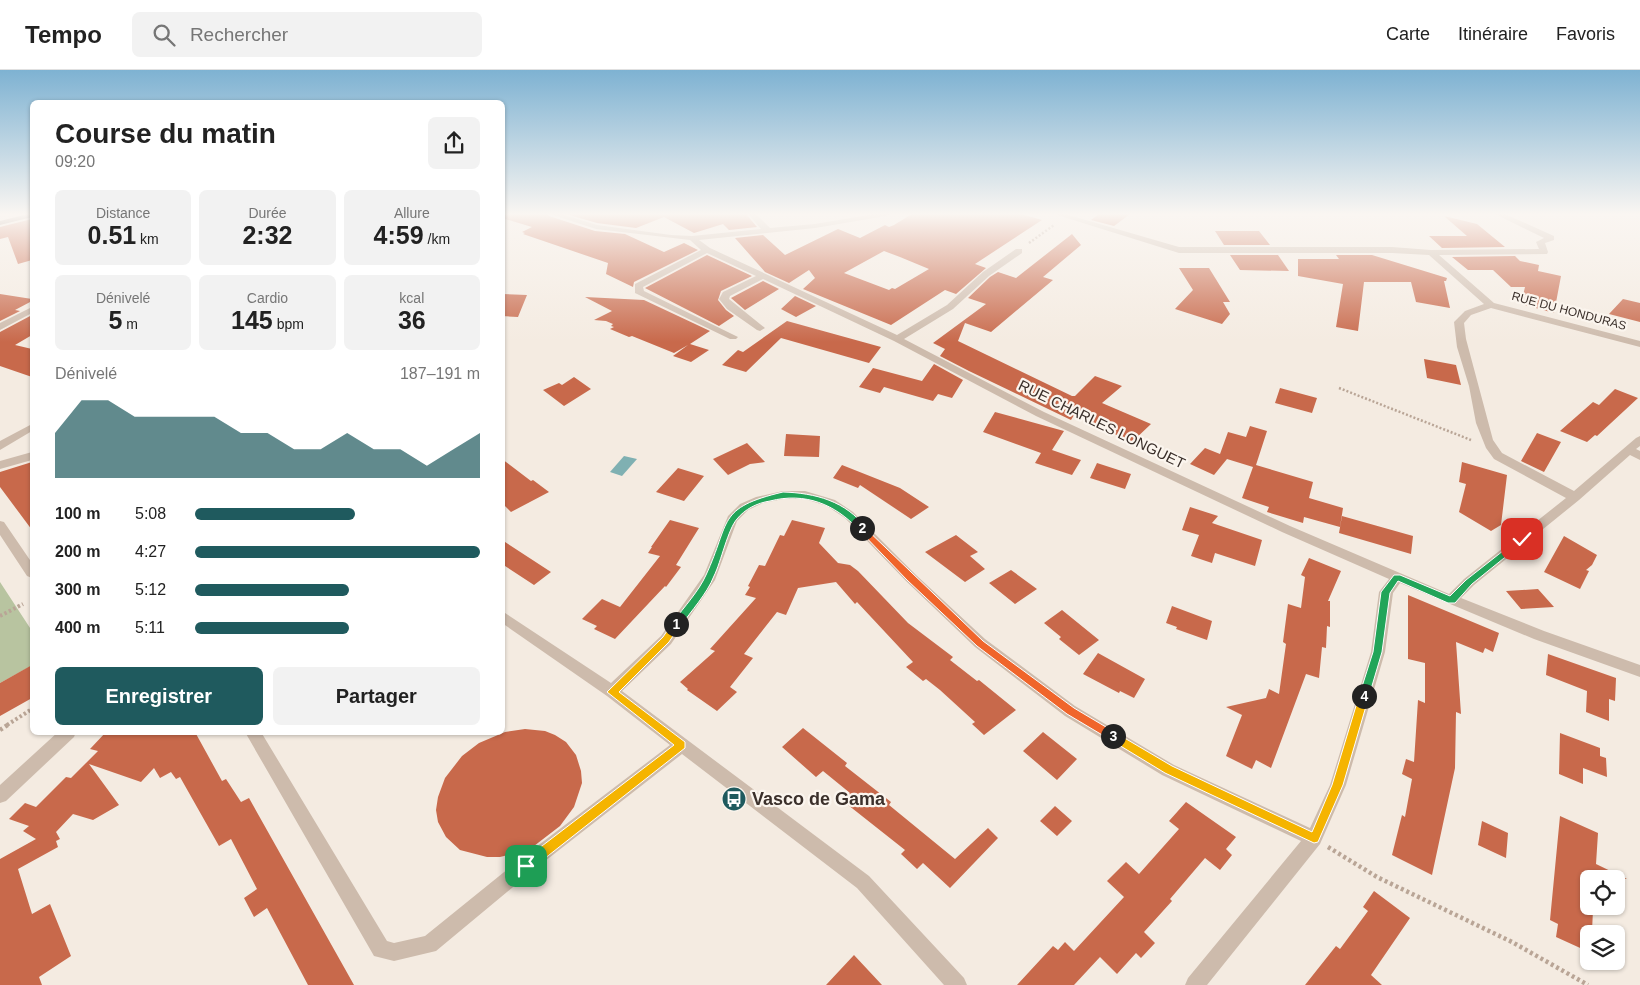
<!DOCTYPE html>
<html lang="fr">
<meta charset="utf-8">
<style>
:root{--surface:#fff;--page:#f2f2f2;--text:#222;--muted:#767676;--line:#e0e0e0;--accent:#1f5a5e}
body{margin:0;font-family:Arial,sans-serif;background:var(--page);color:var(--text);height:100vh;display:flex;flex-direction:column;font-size:19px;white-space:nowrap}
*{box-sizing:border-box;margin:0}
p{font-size:16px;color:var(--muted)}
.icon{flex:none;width:28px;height:28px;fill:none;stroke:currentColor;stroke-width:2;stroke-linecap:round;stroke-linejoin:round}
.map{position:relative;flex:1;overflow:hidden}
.drawer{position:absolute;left:30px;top:30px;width:475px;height:635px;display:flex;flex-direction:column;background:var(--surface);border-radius:8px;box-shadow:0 1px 4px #0004}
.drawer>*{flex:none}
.controls{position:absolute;left:1580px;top:800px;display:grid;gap:10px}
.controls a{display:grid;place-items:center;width:45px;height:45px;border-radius:8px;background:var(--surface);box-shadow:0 1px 4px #0004;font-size:25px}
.pin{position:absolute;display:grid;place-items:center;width:42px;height:42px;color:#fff;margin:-21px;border-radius:10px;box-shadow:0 2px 8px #0006}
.km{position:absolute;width:25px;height:25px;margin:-12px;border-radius:50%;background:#222;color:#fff;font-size:14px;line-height:25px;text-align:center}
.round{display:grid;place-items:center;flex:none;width:52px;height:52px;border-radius:8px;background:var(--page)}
.headline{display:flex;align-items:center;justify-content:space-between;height:85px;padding:0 25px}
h1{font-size:28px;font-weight:700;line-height:38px}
.metrics{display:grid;grid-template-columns:repeat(3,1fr);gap:8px;height:85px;padding:5px 25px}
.metrics div{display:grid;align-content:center;border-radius:8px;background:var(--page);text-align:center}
.metrics b{font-size:25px;font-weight:700}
.metrics small{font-size:14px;font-weight:400}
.metrics p{font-size:14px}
.chart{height:140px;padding:10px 25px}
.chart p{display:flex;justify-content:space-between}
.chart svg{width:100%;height:90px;margin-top:5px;fill:var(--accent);opacity:.7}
.primary-button{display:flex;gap:10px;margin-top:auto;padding:10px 25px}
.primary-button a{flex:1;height:58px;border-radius:8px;background:var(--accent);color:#fff;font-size:20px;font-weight:700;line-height:58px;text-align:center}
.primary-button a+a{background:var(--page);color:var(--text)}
ul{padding:0 25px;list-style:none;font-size:16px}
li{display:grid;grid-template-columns:80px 60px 1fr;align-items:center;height:38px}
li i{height:12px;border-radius:6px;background:var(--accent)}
header{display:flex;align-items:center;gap:30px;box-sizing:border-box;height:70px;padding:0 25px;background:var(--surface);border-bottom:1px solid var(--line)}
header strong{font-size:24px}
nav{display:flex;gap:28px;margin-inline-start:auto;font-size:18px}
.search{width:350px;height:45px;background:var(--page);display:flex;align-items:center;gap:12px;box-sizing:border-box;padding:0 18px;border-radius:8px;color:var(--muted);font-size:19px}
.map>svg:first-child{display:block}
</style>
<header>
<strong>Tempo</strong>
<div class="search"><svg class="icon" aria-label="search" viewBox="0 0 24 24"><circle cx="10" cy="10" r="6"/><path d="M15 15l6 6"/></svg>Rechercher</div>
<nav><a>Carte</a><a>Itinéraire</a><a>Favoris</a></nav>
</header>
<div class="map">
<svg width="1640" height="915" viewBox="0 0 1640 915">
<rect width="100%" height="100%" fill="#f4ebe1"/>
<!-- green -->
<path fill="#b8c4a0" d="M0,512L32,561V591L30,593L31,596L0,613Z"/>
<!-- water -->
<path fill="#7fb0b2" d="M624,386L637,389L622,406L610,402Z"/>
<!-- building -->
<path fill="#c8694b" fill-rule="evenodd" d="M503,144H548L549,146L595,161L625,164L664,182L684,173L698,180L634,212L633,217L606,204L608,193L523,164L525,163L522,162L532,157L502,148Z
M566,144H746L757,157L729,160L723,154L694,163L664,147L636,158L597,153Z
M912,144H1021L1042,150L975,194L986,198L956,224L945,220L891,255L803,219L815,208L809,200L789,213L765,202L735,168L763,165L785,185L838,159L860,168L885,155L889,157L894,155ZM884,181L900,187L929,199L895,219L892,218L889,220L844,203Z
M1099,144H1130L1114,156L1091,150Z
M1444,146L1477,154L1505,177L1442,178L1429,166H1467Z
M32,149V190L18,194L8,167L0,169V157Z
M1215,161H1259L1270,175H1224Z
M1072,164L1081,175L1043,207L1053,210L991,262L965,253L958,271L1072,326H1075L1095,306L1122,316L1102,333L1151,354L1132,372L1074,345L1071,350L969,301L940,286L945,279L933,273L986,234L968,228L990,207L998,202L1016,208Z
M707,185L752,206L721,221L718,230L726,240L734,246L719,256L645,218Z
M1230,185H1278L1289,201L1240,200Z
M1336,185H1372L1447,208L1446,211H1444L1450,238L1416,232L1411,212H1364L1358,261L1336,257L1343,214L1298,206V189H1339Z
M1515,186L1520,191L1539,195L1538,201L1561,206L1554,243L1521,234L1525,217H1511L1493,200H1468L1452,187Z
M1179,198H1209L1230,232H1223L1230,244L1222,254L1175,239L1193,220Z
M763,211L779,219L745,240L731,228Z
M0,224L32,229V231L15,240L20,241L0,251Z
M502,224L527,225L518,247L502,246Z
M795,226L816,236L796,247L781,239Z
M585,227L644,230L710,261L690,274L709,280L691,292L673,286L688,275L674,283L632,266L629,267L610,259L614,257L611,256L613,254L606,251L594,250L612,241Z
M1623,229L1640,233V252L1609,244Z
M32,245V265L15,275L32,279V307L0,296V262Z
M787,251L881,277L869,293L781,268L746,302L722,295L738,280L743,282Z
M1424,289L1456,295L1461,315L1427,308Z
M934,294L963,310L952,328L938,324L933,331L884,317L880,323L859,317L873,298L922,311Z
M574,307L591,319L564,336L543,320L559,313L562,315Z
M1280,318L1317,328L1312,343L1275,333Z
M1615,319L1638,328L1597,366L1595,365L1587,372L1560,361L1593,332L1599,335Z
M995,342L1064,361L1052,380L1081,390L1072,405L1035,393L1041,383L983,362Z
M1250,356L1267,361L1256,395L1313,412L1309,428L1343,438L1340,457L1304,447L1303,453L1267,442L1269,437L1242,428L1253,397L1227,389L1214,405L1190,394L1205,378L1220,384L1228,362L1246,367Z
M1537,363L1561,372L1544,402L1521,391Z
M786,364L820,366L819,387L784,386Z
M747,373L765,392L750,394L728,405L713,389Z
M502,389L531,411L533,410L549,422L511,442L502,433Z
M32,392V460L0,417V402Z
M1462,392L1507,405L1501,455L1491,461L1459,442L1466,414L1459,412Z
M1097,393L1131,404L1125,419L1090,408Z
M842,395L900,418L929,437L911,449L860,415L858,418L833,408Z
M678,398L704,406L684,431L656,422Z
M1190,437L1218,446L1212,453L1262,470L1255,496L1215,483L1212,493L1191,486L1199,465L1182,460Z
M1342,446L1413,466L1411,484L1339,463Z
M670,450L699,458L676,495L681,497L666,517L665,516L615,569L594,559L597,556L582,549L602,529L620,537L660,486L648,483L652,477H651Z
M792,450L825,458L819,473L838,493L850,495L858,501L908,553L953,587L950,590L977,611L979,610L1016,640L984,665L972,654L975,652L940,620L926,609L923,611L906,597L913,592L857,532L855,534L836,512L798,518L786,545L777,542L744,584L753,588L730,617L737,622L717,641L687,620L688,619L680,612L715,581L710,579L756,528L745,525L750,517L748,516L759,495L765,496L780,465L784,466Z
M956,465L978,482L970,486L985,499L965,512L925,482Z
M1564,466L1597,485L1592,495L1586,500L1589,501L1580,519L1544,502Z
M502,470L551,502L534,515L502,494Z
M1309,488L1341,501L1328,531H1330V557L1327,556L1326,578L1322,577L1319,608L1306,604L1271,698L1256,690L1252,699L1226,686L1242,645L1226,637L1266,628L1269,619L1279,624L1286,574L1283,572L1288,534L1301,538L1305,507L1301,505Z
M1011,500L1037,519L1015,534L989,513Z
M1538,519L1554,537L1521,539L1506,521Z
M1408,525L1499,563L1493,582L1485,578L1483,583L1456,572L1461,644L1456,642L1455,698L1432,805L1392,785L1402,745L1405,747L1412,709L1402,704L1406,689L1414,692L1418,630L1425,633V593L1408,589Z
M1172,536L1212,551L1207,570L1176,559L1177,557L1166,553Z
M1062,540L1099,570L1079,585L1059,569L1061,567L1044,553Z
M1098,583L1145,609L1134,628L1120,621L1119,623L1083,604Z
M1548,584L1616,608L1615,631L1609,629V651L1586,642L1587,621L1546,605Z
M32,595V628L0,646V613Z
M803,658L847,693L845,696L891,732L889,735L955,789L988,758L998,768L950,818L923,793L917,799L901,784L905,780L843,731L850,723L823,701L816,707L782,677Z
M525,659L545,661L555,665L566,672L576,685L581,701L582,713L574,737L560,756L534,776L521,782L500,787H487L460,780L446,767L438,752L436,740L438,727L445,708L462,686L479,673L505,662Z
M106,662H195L222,711L226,709L241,732L249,728L354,915H308L267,838L254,847L244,828L257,819L231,769L219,776L180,707L176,709L171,702L160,708L154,698L141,712L89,694L119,735L93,750L73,744L56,762L60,769L56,771L58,777L18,799L32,844L50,834L71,886L39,907L42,915H0V789L36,769L23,761L29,756L9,749L25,733L36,737L66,707L71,708L98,681L90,679Z
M1043,662L1077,689L1057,710L1023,681Z
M1560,663L1600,678V686L1606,688L1607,707L1583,698V714L1559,704Z
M1186,732L1236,767L1226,779L1232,785L1220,800L1205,788L1170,829L1172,831L1144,862L1155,873L1141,888L1136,883L1117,904L1100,887L1074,915H1017L1053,876L1058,880L1065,872L1074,881L1124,827L1107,811L1126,792L1139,804L1179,759L1169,751Z
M1055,736L1072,751L1057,766L1040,751Z
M1560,746L1598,763L1596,794L1627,809H1589V838L1593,840L1592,861L1589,859V882L1556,867L1558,854L1550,850Z
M1482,751L1508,763L1506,788L1478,775Z
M1374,821L1410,848L1371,905L1382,915H1305L1336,876L1340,879L1368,841L1363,837Z
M854,885L882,915H826Z"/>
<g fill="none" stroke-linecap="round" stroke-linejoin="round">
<!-- path-far2 -->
<path stroke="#b9a596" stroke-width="2.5" stroke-dasharray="2 2" stroke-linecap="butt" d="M1029,173L1054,155
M1339,318L1471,370"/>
<!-- path-far1 -->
<path stroke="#b9a596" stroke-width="4" stroke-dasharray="2.5 2.5" stroke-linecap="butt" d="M0,546L23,534
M7,655L32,639"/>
<!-- path -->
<path stroke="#b9a596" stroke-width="4.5" stroke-dasharray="3 3" stroke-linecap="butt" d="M0,660L9,654
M1328,777L1377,807L1512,872L1588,915"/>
<!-- minor -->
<path fill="#cdbbac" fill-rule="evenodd" d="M550,144H561L597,155L671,165L692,166L761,159L748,144H756L770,158L815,154L874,144H890L886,146L815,158L699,170L710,178L897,265L947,235L983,202L1016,179H1022V183L989,206L953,239L904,269L1044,342L1290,456L1449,524L1464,509L1566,428L1494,389L1486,378L1476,353L1469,316L1457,277L1454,252L1465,241L1484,234L1429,185L1392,183H1179L1054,144H1065L1179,177H1392L1431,180L1539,179L1536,172L1544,168L1495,144H1505L1554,166V170L1545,173L1548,182L1547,184L1439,185L1494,233L1640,271V277L1491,238L1471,245L1464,253L1466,269L1493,370L1502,383L1574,421L1636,368L1640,366V376L1636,379L1640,381V390L1630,385L1579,430L1474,515L1461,528L1544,561L1640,595V607L1534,569L1400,513L1393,523L1385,582L1346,715L1320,774L1207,915H1185L1188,908L1301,771L1162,705L1065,646L975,577L906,511L845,448L827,436L805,429H783L763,433L748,440L737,451L715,510L671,574L622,621L869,806L964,908L967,915H944L857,818L682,684L531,802L436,881L394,891L374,886L245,662H261L387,871L394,873L425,866L519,790L670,675L607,626L502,553V541L611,613L661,566L704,505L728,446L740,434L756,427L783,421H805L835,430L853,442L916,505L985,569L1075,636L1174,695L1310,758L1330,715L1371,582L1379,522L1389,509L1282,462L1036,346L894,271L763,209L730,226L729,229L765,258L760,261L757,260L727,239L719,229L723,222L756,206L707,183L643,217L644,221L738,267L736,269H730L635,223V214L701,180L690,170L596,159Z
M32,237V243L0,260V253Z
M32,354V361L0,380V371Z
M32,382V390L0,399V391Z
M0,451L4,452L32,493V508L27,506L0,465Z
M58,662H76L74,667L6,731L0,733V715Z"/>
<!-- major -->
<path fill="#7d675c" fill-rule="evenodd" d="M28,144H32V147L0,155V151Z"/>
</g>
<!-- sky -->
<linearGradient id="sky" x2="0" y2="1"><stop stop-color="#7eb2d2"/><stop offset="0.53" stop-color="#faf6f2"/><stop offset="1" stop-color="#faf6f2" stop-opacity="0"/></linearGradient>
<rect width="1640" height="272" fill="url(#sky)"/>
<!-- split-1 -->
<path fill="#f5b400" stroke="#fff" d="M676,551L681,554L669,572L619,622L685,672V678L530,800L526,801L521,800L520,796L521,792L674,675L607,622L663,567L673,552Z"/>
<!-- split-2 -->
<path fill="#22a559" stroke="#fff" d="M783,422C815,423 846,431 866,458L865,460H859C835,434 805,422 770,431C757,433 745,439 737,449C728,459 721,492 714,506C707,524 691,541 680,557H673V552C684,537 699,521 706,505C731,451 716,438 783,422Z"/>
<!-- split-3 -->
<path fill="#f0652b" stroke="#fff" d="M862,455L983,571L1074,638L1116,663V669H1109L1067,644L977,576L907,510L859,460V456Z"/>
<!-- split-4 -->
<path fill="#f5b400" stroke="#fff" d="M1364,622L1369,626L1343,715L1318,772L1314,773L1165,703L1109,669L1108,666L1113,662L1116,663L1172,696L1312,762L1332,715L1359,626Z"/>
<!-- split-5 -->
<path fill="#22a559" stroke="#fff" d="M1522,466L1525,467V471L1472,514L1455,533H1448L1398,511L1390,523L1382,582L1369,626L1368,629H1361L1359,626L1373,582L1381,522L1394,505H1400L1450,526L1466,510Z"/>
<!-- icons -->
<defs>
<symbol id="bus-disc" viewBox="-11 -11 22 22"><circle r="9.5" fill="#1f5a5e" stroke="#fbf5ee"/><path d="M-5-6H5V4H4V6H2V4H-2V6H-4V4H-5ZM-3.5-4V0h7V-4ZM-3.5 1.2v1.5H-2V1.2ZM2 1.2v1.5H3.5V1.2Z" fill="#fff"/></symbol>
</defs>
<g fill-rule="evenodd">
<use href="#bus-disc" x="720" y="715" width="28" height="28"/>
</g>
<g text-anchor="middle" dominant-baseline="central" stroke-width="4.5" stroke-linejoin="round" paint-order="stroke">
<!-- far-street labels -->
<g font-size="12" fill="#3b302b" stroke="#fbf5ee">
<text transform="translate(1569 241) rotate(15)">RUE DU HONDURAS</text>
</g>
<!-- street labels -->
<g font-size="15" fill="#3b302b" stroke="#fbf5ee">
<text transform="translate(1102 354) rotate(26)">RUE CHARLES LONGUET</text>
</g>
<!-- near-poi labels -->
<g font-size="18" font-weight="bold" fill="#3b302b" stroke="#fbf5ee" text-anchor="start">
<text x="752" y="729">Vasco de Gama</text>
</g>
</g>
</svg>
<div class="controls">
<a><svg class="icon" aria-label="locate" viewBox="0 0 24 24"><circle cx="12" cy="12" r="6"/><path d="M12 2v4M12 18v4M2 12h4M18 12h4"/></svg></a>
<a><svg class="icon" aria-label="layers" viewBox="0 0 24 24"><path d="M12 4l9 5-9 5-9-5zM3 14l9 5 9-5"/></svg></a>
</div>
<div class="pin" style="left:526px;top:796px;background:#1e9e55"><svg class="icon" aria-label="arrive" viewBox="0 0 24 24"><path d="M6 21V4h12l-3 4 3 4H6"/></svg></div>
<div class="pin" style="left:1522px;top:469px;background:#d93025"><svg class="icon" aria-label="check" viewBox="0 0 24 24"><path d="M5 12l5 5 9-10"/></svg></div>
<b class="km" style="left:676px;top:554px">1</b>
<b class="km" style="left:862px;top:458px">2</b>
<b class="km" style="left:1113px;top:666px">3</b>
<b class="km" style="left:1364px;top:626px">4</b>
<section class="drawer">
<div class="headline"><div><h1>Course du matin</h1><p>09:20</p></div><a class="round"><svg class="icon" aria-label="share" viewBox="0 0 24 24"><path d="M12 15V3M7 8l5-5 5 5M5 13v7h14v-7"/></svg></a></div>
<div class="metrics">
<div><p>Distance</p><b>0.51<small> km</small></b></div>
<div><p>Durée</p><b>2:32</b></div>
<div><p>Allure</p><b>4:59<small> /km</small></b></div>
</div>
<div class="metrics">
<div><p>Dénivelé</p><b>5<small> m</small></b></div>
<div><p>Cardio</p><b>145<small> bpm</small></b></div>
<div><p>kcal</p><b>36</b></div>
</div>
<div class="chart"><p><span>Dénivelé</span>187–191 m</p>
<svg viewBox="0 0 160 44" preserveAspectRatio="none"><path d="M0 44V22L10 6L20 6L30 14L40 14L50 14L60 14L70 22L80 22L90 30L100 30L110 22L120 30L130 30L140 38L150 30L160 22V44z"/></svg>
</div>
<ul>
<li><b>100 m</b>5:08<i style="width:56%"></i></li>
<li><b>200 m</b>4:27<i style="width:100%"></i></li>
<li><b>300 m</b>5:12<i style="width:54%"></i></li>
<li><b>400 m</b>5:11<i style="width:54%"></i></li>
</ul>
<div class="primary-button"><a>Enregistrer</a><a>Partager</a></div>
</section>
</div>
